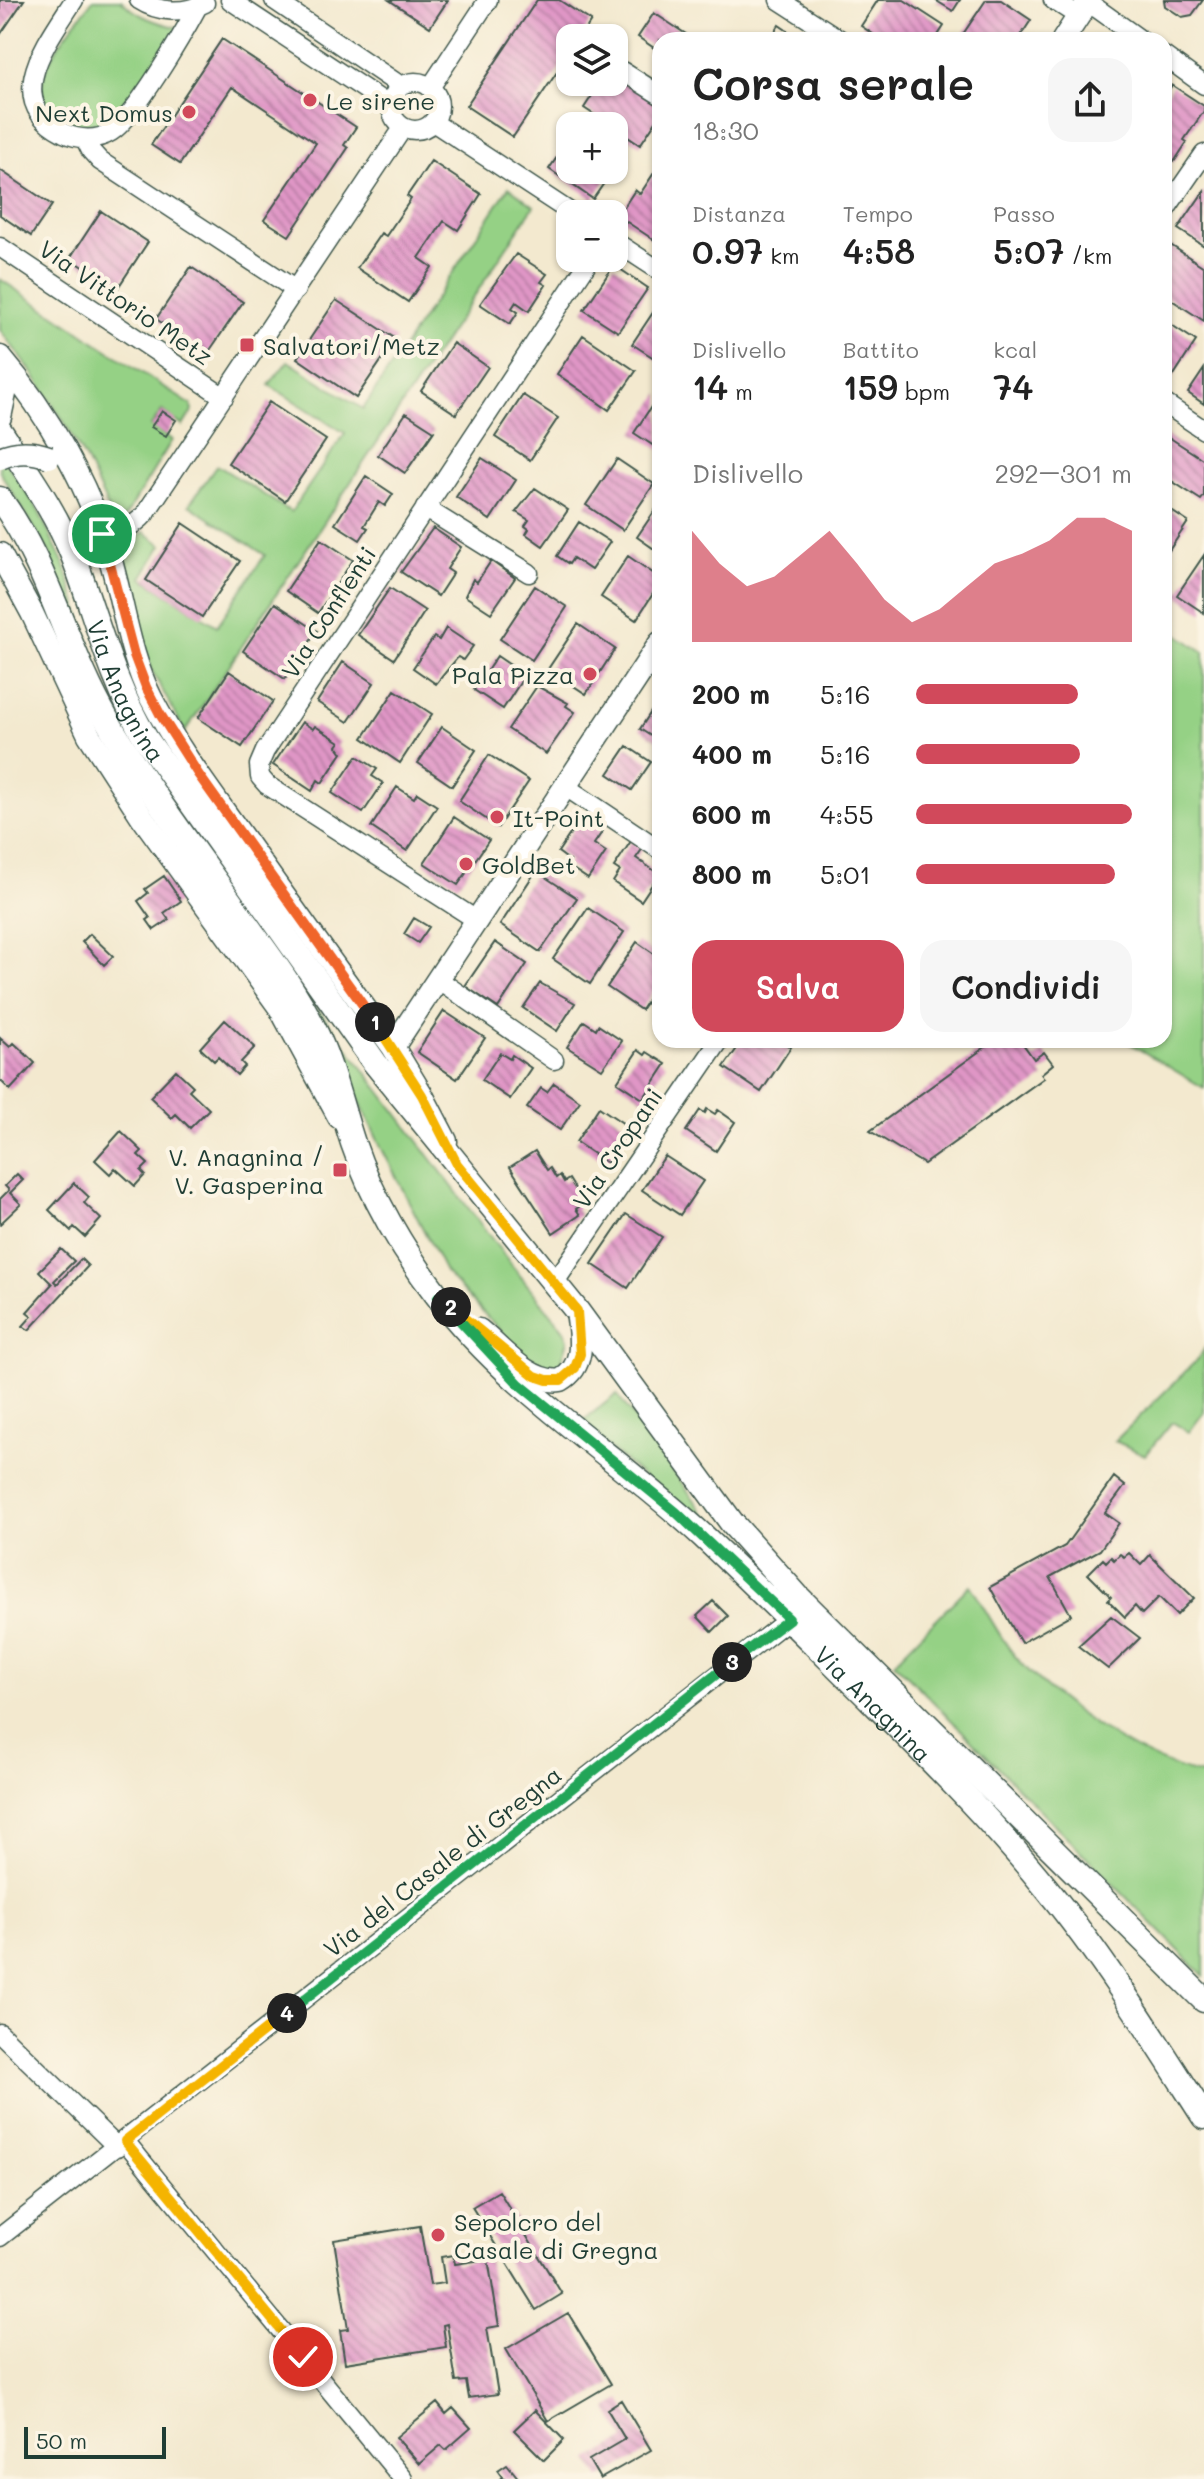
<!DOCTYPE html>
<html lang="it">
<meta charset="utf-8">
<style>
:root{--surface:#fff;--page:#f6f6f6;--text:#222;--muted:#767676;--accent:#d1495b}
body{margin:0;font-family:Mali,sans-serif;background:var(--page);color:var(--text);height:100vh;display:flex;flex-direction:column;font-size:30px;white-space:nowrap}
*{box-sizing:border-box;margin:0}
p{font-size:26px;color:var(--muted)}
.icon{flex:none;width:44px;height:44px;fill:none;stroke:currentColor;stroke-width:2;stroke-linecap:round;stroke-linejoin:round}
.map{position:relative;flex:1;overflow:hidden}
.details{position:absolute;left:652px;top:32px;width:520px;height:1016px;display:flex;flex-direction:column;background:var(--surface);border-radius:24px;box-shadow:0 2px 6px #0004}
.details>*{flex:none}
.buttons{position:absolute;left:556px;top:24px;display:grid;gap:16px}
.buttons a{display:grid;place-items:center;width:72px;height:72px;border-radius:16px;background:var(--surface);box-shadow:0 2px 6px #0004;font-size:40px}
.scale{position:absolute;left:24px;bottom:20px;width:142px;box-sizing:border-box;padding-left:8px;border:4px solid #1f3d34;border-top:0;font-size:22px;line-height:28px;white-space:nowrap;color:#1f3d34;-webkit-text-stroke:6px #fcf5e5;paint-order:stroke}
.pin{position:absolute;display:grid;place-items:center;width:68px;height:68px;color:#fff;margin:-34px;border:4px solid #fff;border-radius:50%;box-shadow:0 2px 8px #0007}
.km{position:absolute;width:40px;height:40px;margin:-20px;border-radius:50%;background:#222;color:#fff;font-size:22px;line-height:40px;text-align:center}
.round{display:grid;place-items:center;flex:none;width:84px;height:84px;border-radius:24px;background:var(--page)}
.overview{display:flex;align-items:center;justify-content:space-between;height:136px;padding:0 40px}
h1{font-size:44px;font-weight:600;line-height:60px}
.figures{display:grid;grid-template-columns:repeat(3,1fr);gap:12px;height:136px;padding:8px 40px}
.figures div{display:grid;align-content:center}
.figures b{font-size:34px;font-weight:600}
.figures small{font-size:22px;font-weight:400}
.figures p{font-size:22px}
.chart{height:224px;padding:16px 40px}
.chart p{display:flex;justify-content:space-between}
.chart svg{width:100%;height:144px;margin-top:8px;fill:var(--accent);opacity:.7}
.action{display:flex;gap:16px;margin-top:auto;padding:16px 40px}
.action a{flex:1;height:92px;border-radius:24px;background:var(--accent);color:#fff;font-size:32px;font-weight:600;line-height:92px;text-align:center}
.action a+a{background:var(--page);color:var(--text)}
ul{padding:0 40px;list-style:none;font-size:26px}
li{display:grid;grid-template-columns:128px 96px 1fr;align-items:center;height:60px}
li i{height:20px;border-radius:10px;background:var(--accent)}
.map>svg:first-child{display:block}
</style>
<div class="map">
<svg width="1204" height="2479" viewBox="0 0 1204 2479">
<defs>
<pattern id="building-back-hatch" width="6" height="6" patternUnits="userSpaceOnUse" patternTransform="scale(2)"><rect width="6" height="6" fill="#e096c6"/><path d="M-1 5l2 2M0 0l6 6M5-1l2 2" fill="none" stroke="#b57ca2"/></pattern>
</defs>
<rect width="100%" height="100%" fill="#fcf5e5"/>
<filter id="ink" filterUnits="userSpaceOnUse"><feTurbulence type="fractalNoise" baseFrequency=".0125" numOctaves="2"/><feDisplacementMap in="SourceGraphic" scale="16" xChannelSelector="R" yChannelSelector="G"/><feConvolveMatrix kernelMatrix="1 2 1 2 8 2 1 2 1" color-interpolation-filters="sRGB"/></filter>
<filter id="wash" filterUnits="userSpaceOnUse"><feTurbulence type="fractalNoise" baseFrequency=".006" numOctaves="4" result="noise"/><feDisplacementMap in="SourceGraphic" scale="32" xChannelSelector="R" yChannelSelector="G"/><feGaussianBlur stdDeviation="1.8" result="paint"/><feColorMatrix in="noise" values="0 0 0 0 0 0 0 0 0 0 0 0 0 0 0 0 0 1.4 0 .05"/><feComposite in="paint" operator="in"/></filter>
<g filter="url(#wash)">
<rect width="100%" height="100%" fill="#f3e9cf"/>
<!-- green -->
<path fill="#95d185" stroke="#5a875c" stroke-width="2" d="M93,0H121C138,17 157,23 180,28L110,127L75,132C67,126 55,120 49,112C24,75 72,29 93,0Z
M509,187L534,206L185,732L152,671L139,634L122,554L124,546L144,532L162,545L142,578L217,626L265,555L189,505L217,465L291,512L345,433L269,385L288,361L363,409Z
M0,279L191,405L192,411L183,426L162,411L151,426L172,440L125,517L118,518L110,512L87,462L63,420L32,372L0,330Z
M0,453L37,508L65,566L104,690L75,626L49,552L0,472Z
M1164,625L1204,652V1088L1124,1040H1164Z
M313,1002L513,1267L564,1330L568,1340L559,1370H543L510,1341L445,1272L380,1145Z
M1204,1349V1412L1189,1432L1172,1422L1145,1455L1115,1441L1198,1359Z
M617,1394L734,1554L580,1423Z
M970,1585C986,1609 1002,1643 1021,1663C1065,1709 1142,1763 1204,1775V1976L894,1662Z"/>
<g id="blocks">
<!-- building -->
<path fill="url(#building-back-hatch)" d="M0,0H24L0,35Z
M389,0H448L430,27Z
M537,0H559L591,21L580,38H570V53L513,137L466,106Z
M878,0H904L944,26L935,40H882L861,26Z
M935,0H960L953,11Z
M986,0H1001L1031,20L1018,40H959Z
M1164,0H1203L1192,15L1182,17L1165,6Z
M654,13L695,40H660V52L638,37Z
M779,25L801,40H770Z
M222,39L356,127L344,145L348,148L289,236L264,220L316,143L232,87L180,164L151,145Z
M614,73L660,104V115L640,145L584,108L601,82H614Z
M1172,85L1204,106V111L1184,140L1187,142L1174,162L1164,156V97Z
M570,138V170H613L593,199L549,169Z
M431,161L481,194L458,230L444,221L419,258L432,267L408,302L357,268L381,233L386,236L411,199L407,196Z
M0,170L52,205L31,236L0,215Z
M654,173L660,177V244L618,216L635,190L640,194Z
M1204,191V246L1178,229Z
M101,211L148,242L117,289L70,258Z
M1166,242L1204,267V321L1164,295V245Z
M516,254L547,274L541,282L546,285L529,311L516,302L512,308L518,312L510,324L480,304Z
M614,265L648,288L618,332L584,310Z
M191,267L243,302L208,353L156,319Z
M336,300L396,339L356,398L297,358Z
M660,302V362L632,344Z
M1164,320L1196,341L1172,378L1164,372Z
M583,335L636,371L609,410L557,374Z
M453,343L488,367L456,414L421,391Z
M1204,369V404L1188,393Z
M660,393V450L634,433Z
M523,395L558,418L530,460L495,437Z
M269,402L326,440L285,501L228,463Z
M162,411L176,420L166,436L151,427Z
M406,413L434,431L405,473L378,455Z
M1167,436L1204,460V496L1201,500L1164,476V440Z
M482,458L516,480L490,520L456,497Z
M617,459L654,484L623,530L586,505Z
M366,476L393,494L385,506L379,502L364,526L368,528L360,540L335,524Z
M535,488L568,510L543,546L526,534L529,529L525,526L529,520L516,512Z
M660,503V553L637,537Z
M1164,506L1188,522L1164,558Z
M579,522L610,542L591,570L573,558L569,564L557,556Z
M183,523L240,561L202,617L146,580Z
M433,528L461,547L447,569L453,573L438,596L401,572Z
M321,539L353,560L318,613L286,591Z
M1204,555V613L1177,595Z
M628,556L660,578V583L636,620L601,597Z
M491,561L515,578L491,613L465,596L473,579L477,582Z
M535,586L567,607L532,660L500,639Z
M390,588L425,611L394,659L358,635Z
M275,603L317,631L285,679L243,651Z
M578,624L615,649L586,694L548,669Z
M446,628L473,646L463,660L458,657L436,684L413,668L434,637L439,640Z
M497,656L525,675L503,709L474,690Z
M343,662L374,683L348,722L317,702Z
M229,671L273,701L242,747L198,718Z
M537,686L568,703L566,706L575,712L546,754L508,729Z
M395,690L432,714L400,763L363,738Z
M660,698V742L640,729Z
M302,722L313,729L315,726L340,742L337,746L342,753L322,783L318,780L312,791L273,765Z
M442,727L476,750L452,786L418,763Z
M627,746L651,762L632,790L608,774Z
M489,755L529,781L498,827L459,801Z
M357,756L377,769L372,776L383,783L363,813L332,793Z
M397,787L414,798L417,793L437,806L407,851L371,827Z
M454,817L489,840L458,885L424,863Z
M581,818L602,832L594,844L606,852L588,879L567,865L570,861L558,852Z
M631,841L643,848L636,858L659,874L641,901L613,882L620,871L614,867Z
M536,871L577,898L540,952L500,925Z
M164,876L181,901L164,913L169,920L154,930L147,920L150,918L138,901L148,893L145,889Z
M588,908L624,932L590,984L553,959Z
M414,918L429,927L418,943L404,934Z
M90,934L113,956L104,965L82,942Z
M495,942L527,964L498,1008L465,986Z
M637,942L660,958V981L641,1010L607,987Z
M540,983L575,1003L557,1031L523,1008Z
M444,1011L485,1038L457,1079L417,1052Z
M225,1020L255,1047L241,1062L245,1066L237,1075L218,1057L214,1061L200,1048Z
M584,1021L596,1029L598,1025L622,1041L602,1069L567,1047Z
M0,1038L10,1047L14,1043L35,1063L10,1090L0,1080Z
M743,1040H780L791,1047L761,1092L724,1067Z
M995,1040H1020L1034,1059L1044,1052L1053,1064L1041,1074L1044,1078L924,1164L870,1131Z
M638,1050L645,1055L647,1052L666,1064L643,1099L617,1082Z
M500,1053L510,1059L512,1055L531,1068L510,1099L482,1080Z
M176,1070L193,1086L189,1090L209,1109L190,1128L176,1114L172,1118L150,1097Z
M554,1083L580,1101L560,1130L527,1108L541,1088L547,1092Z
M599,1107L630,1128L607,1163L576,1142Z
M707,1109L715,1114L718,1110L735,1122L716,1151L686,1131L700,1110L705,1113Z
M121,1131L142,1151L138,1155L148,1164L141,1171L145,1175L135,1186L115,1168L110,1174L95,1160Z
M535,1151L547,1170L550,1168L556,1178L560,1175L564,1182L569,1179L584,1203L576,1209L580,1215L553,1233L510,1167Z
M665,1156L703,1181L680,1215L642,1190Z
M17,1174L23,1180L10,1193L21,1204L0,1224V1199L9,1190L5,1186Z
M74,1183L89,1197L84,1203L101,1219L85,1237L74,1227L71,1231L49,1210Z
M626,1214L662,1237L628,1288L592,1264Z
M61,1249L74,1261L54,1281L57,1284L81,1259L88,1266L29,1330L23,1326L32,1316L27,1312L52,1284L39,1271Z
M1114,1477L1125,1486L1105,1513L1119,1523L1100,1550L1050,1577L1071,1615L1021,1643L990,1587L1065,1546Z
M1129,1553L1141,1565L1150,1555L1194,1598L1177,1615L1159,1597L1142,1614L1135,1606L1125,1617L1108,1600L1111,1597L1088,1574L1103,1559L1106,1562L1111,1557L1114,1560L1120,1554L1124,1557Z
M713,1601L728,1616L712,1632L697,1616Z
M1111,1616L1140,1638L1108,1669L1078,1646Z
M499,2191L562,2294L536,2310L472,2207Z
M420,2226L430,2285L445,2283L441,2257L453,2255L455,2264L488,2259L499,2326L487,2328L498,2394L469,2398L466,2381L456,2382L447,2324L443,2325L446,2347L345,2363L340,2330L348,2329L334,2240Z
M568,2313L611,2384L548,2421L506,2349Z
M621,2400L651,2450L600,2479L589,2460L625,2439L607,2409Z
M437,2403L446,2414L453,2408L471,2428L446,2450L441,2445L419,2464L396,2437Z
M535,2410L564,2440L544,2460L514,2430Z
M507,2464L519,2479H501L503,2477L498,2470Z"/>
</g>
</g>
<g filter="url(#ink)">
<use href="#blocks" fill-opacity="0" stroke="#3f574b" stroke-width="2"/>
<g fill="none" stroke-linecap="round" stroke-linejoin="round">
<defs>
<path id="minor" d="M74,0C48,41 0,101 64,133C79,140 97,141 111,132C135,117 183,34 198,6
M139,0C159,13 184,14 205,3
M230,0L390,106
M274,0L401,86
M779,0L841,40
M1053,0L1078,16
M1088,2L1141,40
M1164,56L1204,85
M622,71L660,95
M391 106a24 24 0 1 1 48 0a24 24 0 1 1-48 0Z
M430,88L488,0
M433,122L573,214
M85,139L91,151L100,161L296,290
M1164,212L1204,154
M614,241L660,271
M0,247L224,397
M1164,403L1204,430
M425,508L529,573
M102,534C120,531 133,528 145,514L403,128
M566,787L660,850
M478,921L267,785L260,777L259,765L265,751L591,258
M439,980L554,1060
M555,1282L720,1040
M0,2033L117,2147
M125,2141L403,2479
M0,2237L789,1619"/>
<path id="tertiary" d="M1063,40L1089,0
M0,357C48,413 90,487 110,558C124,605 129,654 151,698C176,747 210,791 241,835C291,906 342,977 393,1047L422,1095L446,1141
M0,377L5,394L0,417
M0,554L32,613L89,735L142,817L280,1008L339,1117
M393,1047L660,643
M479,1330C501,1348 530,1385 561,1380C587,1365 580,1336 577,1311"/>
<g id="secondary">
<path id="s1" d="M0,431C27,472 56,512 74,558C98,622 110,678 146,739L375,1063L577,1311L732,1523L797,1596L1204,2000"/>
<path id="s2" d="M0,499C49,566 66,649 107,720C148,791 199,857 246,924C270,957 295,990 313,1027C332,1064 340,1104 353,1143C371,1196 403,1251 437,1295C511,1392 615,1454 703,1536C760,1590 816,1646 872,1701C933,1762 993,1822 1047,1889C1105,1960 1154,2039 1204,2117"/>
</g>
</defs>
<!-- minor casing -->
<use href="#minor" stroke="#3f574b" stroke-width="21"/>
<!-- tertiary casing -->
<use href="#tertiary" stroke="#3f574b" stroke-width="25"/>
<!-- secondary casing -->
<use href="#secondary" stroke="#3f574b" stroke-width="27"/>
<!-- minor -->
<use href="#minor" stroke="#fff" stroke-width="18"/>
<!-- tertiary -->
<use href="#tertiary" stroke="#fff" stroke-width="22"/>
<!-- secondary -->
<use href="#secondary" stroke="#fff" stroke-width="24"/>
<defs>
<path id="tertiary-bridge" d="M0,458C17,450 32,451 49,457"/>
</defs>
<!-- tertiary-bridge casing -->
<use href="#tertiary-bridge" stroke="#3f574b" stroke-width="25" stroke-linecap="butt"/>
<!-- tertiary-bridge -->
<use href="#tertiary-bridge" stroke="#fff" stroke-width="22"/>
</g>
</g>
<g fill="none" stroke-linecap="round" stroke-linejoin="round" filter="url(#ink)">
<defs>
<path id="split-1" d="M102,534L134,655L146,687L160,714L198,774L375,1022"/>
<path id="split-2" d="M375,1022L422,1095L457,1164L577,1311L580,1354L575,1368L561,1380H547L535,1376L451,1307"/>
<path id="split-3" d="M451,1307L438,1297L519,1384L676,1512L789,1619L732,1662"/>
<path id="split-4" d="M287,2013L732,1662"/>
<path id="split-5" d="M287,2013L125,2141L303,2357"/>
</defs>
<!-- split-1 casing -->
<use href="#split-1" stroke="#fff" stroke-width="16"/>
<!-- split-2 casing -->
<use href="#split-2" stroke="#fff" stroke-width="16"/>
<!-- split-3 casing -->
<use href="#split-3" stroke="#fff" stroke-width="16"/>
<!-- split-4 casing -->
<use href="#split-4" stroke="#fff" stroke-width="16"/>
<!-- split-5 casing -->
<use href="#split-5" stroke="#fff" stroke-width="16"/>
<!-- split-1 -->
<use href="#split-1" stroke="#f0652b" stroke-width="10"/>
<!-- split-2 -->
<use href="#split-2" stroke="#f5b400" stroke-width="10"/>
<!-- split-3 -->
<use href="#split-3" stroke="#22a559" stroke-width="10"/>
<!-- split-4 -->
<use href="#split-4" stroke="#22a559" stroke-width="10"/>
<!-- split-5 -->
<use href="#split-5" stroke="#f5b400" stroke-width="10"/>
</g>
<!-- markers -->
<g fill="#d1495b" stroke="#fcf5e5" stroke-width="3">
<circle cx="310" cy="100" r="8"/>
<circle cx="189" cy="112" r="8"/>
<rect x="239" y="337" width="16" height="16" rx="4"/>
<circle cx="590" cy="674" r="8"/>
<circle cx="497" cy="817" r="8"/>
<circle cx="466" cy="864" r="8"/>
<rect x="332" y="1162" width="16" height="16" rx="4"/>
<circle cx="438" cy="2235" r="8"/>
</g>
<g text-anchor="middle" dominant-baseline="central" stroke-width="8" stroke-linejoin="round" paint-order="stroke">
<!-- poi labels -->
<g font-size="24" fill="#1f3d34" stroke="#fcf5e5" text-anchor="start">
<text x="326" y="100">Le sirene</text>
<text x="173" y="112" text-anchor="end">Next Domus</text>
<text x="263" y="345">Salvatori/Metz</text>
<text x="574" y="674" text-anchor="end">Pala Pizza</text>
<text x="513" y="817">It-Point</text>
<text x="482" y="864">GoldBet</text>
<text x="324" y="1156" text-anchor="end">V. Anagnina /<tspan x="324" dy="28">V. Gasperina</tspan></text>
<text x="454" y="2221">Sepolcro del<tspan x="454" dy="28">Casale di Gregna</tspan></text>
</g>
<!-- street labels -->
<g font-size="24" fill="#1f3d34" stroke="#fcf5e5">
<text transform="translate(126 302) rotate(34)">Via Vittorio Metz</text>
<text transform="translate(328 612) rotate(-57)">Via Conflenti</text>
<text stroke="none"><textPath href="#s1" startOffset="290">Via Anagnina</textPath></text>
<text transform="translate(617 1148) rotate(-56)">Via Cropani</text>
<text stroke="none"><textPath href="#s2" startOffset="1512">Via Anagnina</textPath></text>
<text transform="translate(442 1861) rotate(-38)">Via del Casale di Gregna</text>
</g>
</g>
</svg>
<div class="buttons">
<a><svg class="icon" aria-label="layers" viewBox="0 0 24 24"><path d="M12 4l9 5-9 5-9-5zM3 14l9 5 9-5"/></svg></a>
<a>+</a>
<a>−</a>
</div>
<div class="scale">50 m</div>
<div class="pin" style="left:102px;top:534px;background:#1e9e55"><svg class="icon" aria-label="arrive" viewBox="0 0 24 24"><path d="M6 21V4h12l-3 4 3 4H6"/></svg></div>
<div class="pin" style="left:303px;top:2357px;background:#d93025"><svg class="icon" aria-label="check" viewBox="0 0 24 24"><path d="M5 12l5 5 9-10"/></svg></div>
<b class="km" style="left:375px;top:1022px">1</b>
<b class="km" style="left:451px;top:1307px">2</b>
<b class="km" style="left:732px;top:1662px">3</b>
<b class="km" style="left:287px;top:2013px">4</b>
<section class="details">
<div class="overview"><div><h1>Corsa serale</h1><p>18:30</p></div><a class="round"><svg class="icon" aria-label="share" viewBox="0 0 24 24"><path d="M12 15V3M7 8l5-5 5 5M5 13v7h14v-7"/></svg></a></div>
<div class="figures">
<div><p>Distanza</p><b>0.97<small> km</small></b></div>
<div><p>Tempo</p><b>4:58</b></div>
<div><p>Passo</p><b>5:07<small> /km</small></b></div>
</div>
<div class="figures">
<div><p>Dislivello</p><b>14<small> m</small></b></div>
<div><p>Battito</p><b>159<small> bpm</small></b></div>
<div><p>kcal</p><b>74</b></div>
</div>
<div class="chart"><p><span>Dislivello</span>292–301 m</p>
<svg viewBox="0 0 160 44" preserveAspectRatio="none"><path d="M0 44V10L10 20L20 27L30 24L40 17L50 10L60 20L70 31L80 38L90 34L100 27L110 20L120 17L130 13L140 6L150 6L160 10V44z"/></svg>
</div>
<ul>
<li><b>200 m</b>5:16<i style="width:75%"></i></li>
<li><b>400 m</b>5:16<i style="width:76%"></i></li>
<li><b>600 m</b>4:55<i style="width:100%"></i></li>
<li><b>800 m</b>5:01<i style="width:92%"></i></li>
</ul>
<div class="action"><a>Salva</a><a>Condividi</a></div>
</section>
</div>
